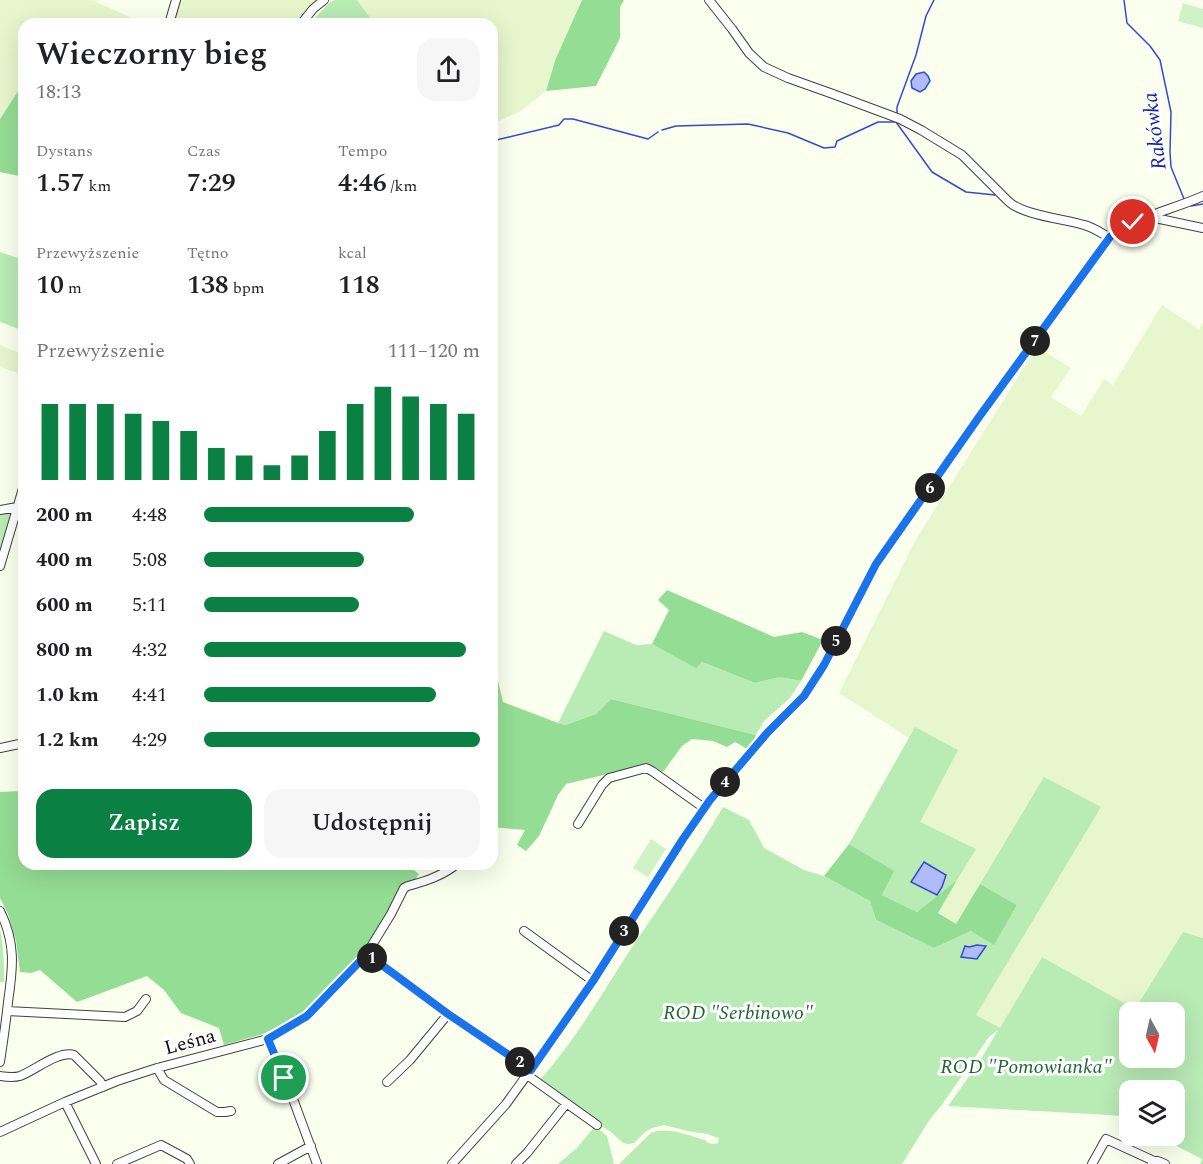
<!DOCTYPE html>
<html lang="pl">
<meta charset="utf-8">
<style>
:root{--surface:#fff;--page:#f6f6f6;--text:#202124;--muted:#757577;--accent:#0b8043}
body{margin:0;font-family:Spectral,serif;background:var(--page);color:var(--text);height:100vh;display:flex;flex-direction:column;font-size:22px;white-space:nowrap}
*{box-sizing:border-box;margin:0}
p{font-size:20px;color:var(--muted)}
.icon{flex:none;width:33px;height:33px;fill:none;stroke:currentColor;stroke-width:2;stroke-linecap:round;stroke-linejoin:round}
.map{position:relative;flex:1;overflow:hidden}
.drawer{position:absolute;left:18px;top:18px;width:480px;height:852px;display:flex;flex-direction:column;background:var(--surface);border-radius:18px;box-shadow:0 6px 24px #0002}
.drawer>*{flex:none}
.needle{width:39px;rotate:172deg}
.controls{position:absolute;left:1119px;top:1002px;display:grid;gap:12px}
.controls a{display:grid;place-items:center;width:66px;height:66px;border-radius:12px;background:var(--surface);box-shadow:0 6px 24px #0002;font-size:30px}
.pin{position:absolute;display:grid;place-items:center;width:51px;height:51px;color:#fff;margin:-26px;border:3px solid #fff;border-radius:50%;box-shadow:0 2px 6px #0007}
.km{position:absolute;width:30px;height:30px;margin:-15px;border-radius:50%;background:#222;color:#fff;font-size:16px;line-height:30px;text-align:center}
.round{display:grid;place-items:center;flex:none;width:63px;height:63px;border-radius:18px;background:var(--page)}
.overview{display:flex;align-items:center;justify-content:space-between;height:102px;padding:0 18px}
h1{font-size:33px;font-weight:600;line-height:45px}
.stats{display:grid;grid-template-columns:repeat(3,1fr);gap:9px;height:102px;padding:6px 18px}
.stats div{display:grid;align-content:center}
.stats b{font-size:26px;font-weight:600}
.stats small{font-size:16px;font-weight:400}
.stats p{font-size:16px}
.chart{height:168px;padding:12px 18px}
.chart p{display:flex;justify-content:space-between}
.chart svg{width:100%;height:108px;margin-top:6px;stroke:var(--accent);stroke-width:6}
.primary-button{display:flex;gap:12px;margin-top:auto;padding:12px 18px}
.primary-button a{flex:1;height:69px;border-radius:18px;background:var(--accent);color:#fff;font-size:24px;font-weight:600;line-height:69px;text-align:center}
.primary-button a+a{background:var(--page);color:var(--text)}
ul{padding:0 18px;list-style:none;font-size:20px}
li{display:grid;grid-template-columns:96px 72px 1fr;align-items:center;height:45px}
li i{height:15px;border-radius:8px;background:var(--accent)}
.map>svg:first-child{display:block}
</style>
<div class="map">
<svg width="1203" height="1164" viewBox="0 0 1203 1164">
<rect width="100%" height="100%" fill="#fbffed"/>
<!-- farmland -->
<path fill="#e7f6cc" d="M0,0H92L145,24H24V82L0,119Z
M178,0H324L302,24H192L174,20Z
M357,0H582L556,58L546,91L521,111L492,124V24H375Z
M1162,305L1199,329L1203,323V938L1183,932L1135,1009L1042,957L1000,1028L976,1015L1100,807L1044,778L956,924L938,913L919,822L915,728L909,738L839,693L915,541L1037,347L1071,368L1051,397L1081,416L1104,379L1113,385Z
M0,345L24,355L18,373L0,367Z"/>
<!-- green -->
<path fill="#b9ebb5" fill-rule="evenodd" d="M335,0H357L375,24H319L314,19L330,2Z
M0,252L24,260V331L0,322Z
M13,510L0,554V513Z
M604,631L636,645L652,644L696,667L702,662L755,683L780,677L801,681L790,698L764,721L756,735L611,699L596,714L565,725L558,723Z
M915,727L958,750L920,822L976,849L957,880L917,912L882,895L893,871L849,844Z
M1044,777L1101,807L976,1015L1000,1028L1042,957L1135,1009L1183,932L1203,938V1164H1200L1202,1159L1157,1136H1174V1090H1130L1129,1121L1120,1116L1108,1115L948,1106L980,1061L998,1030L989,1037L941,1106L930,1119L902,1164H619L651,1133C667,1126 689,1136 705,1140L708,1143L714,1144L718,1143L719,1138L707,1134L688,1131L664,1125L652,1128L645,1132L634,1143L628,1144L623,1143L611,1132L566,1104L538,1082C572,1045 598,1000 625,958C658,908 693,859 723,807L749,820L764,848L804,870L824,876L870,901L876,920L934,948L971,931L994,944L1017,905L980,884ZM1130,1012H1174V1058H1130Z
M0,930C4,948 4,964 4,982H0Z
M595,1126L607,1136L614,1164H558L577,1148Z"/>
<!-- forest -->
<path fill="#94dd94" d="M582,0H624L620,7V38L596,86L546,91L556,58Z
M24,82V177L0,172V119Z
M667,590L774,637L802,632L823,640L801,681L780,677L755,683L702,662L696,668L652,644L669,610L658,600Z
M492,663L495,668L503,702L558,723L565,725L596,714L611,699L756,735L749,750L735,742L727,747L713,741L692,739L682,746L663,772L649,764L566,784L558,795L539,836L526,851L517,845L525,830L492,827Z
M24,789V864H406L419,874L374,937L301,1015L263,1034L224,1045L219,1028L181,1013L164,990L147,976L77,1002L40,970L31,973L20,972L16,941L8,914L0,898V792L21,791Z
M849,844L894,871L882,895L917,912L957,880L938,913L956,924L980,884L1017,905L994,945L971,931L934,948L876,920L870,901L824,876Z"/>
<!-- pitch -->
<path fill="#d0f2c7" d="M1183,3L1203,9V28L1178,21Z
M651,839L666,849L648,877L633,868Z"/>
<!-- water -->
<path fill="#afbcf9" stroke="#334bd4" stroke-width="1.5" d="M924,72L928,76L930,81L925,89L920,92L912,88L911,81L916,74Z
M924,862L946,875L942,887L937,895L911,882Z
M977,945L986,946L977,959L961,957L965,946L969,947Z"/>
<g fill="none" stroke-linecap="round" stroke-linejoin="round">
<!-- stream -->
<path stroke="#334bd4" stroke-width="1.5" d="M1124,0L1127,23L1150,46L1160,60L1171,112L1170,152L1171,167L1184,199
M897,113V107L916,55L926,16L934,0
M662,130L676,126L748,124L788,133L824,148L835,147L837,141L878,122H896L932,172L966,192L995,195
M492,141L559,125L564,119H573L648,139L658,132
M1191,206L1203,204"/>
<defs>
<path id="minor" d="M709,0L732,29L749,53L764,67L788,78L833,94L900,119L921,130L962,155L1008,201C1022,215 1064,219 1084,225C1093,227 1101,233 1110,238
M169,24L176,0
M301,24L313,9L324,0
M1153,215L1155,218L1203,228
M0,510L17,507
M0,566L24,485
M0,748L24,743
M578,824L602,785L609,778L646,768L652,771L704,808
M0,911C16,943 13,968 8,1002C6,1022 3,1042 0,1062
M524,931L593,981
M367,954L448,1014L531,1070
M7,1011L125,1017L137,1011L146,999
M268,1039L293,1099L317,1164
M157,1068L164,1080L217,1112H225L231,1111
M527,1075L597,1125
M0,1076C7,1077 13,1078 20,1076C34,1071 59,1050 74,1055L100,1081L103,1087
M387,1082L410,1060L448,1014
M65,1102L96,1164
M0,1132L65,1102L117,1081L157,1068L268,1039L307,1016L369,950L391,914L404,888L408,886C426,881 442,876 457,864
M1154,1161H1158L1165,1164
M117,1164L161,1145L187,1159L190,1164
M278,1164L311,1146
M452,1164L506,1104L557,1033L593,981L683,839L710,800L768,732L804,696L823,665L876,564L979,417L1110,238C1136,216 1172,210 1203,196
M516,1164L527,1153L566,1104
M1092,1164L1106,1139L1154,1161L1152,1164"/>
</defs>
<!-- minor casing -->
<use href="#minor" stroke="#404040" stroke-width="10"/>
<!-- minor -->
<use href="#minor" stroke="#fff" stroke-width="8"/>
</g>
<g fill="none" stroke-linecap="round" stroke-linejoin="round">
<defs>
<path id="route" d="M284,1078L268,1039L307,1016L367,954L448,1014L531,1070L593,981L683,839L710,800L768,732L804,696L824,665L876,564L979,417L1110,237L1121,228L1133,222"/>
</defs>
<!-- route casing -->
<use href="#route" stroke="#fff" stroke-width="12"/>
<!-- route -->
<use href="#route" stroke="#1a73e8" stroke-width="8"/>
</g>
<g text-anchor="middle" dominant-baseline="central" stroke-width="6" stroke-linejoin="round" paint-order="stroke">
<!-- park labels -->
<g font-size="20" font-style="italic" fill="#1a682d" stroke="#fff">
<text x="738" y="1013">ROD "Serbinowo"</text>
<text x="1026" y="1067">ROD "Pomowianka"</text>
</g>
<!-- street labels -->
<g font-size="20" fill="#0d0d0d" stroke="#fff">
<text transform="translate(190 1042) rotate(-15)">Leśna</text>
</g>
<!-- water labels -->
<g font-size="21" font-style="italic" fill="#1021a5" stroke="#fff">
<text transform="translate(1155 131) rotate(-97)">Rakówka</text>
</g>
</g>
</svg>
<div class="controls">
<a><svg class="needle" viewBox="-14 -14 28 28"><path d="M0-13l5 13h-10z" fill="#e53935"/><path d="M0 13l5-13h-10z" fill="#757577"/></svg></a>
<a><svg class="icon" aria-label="layers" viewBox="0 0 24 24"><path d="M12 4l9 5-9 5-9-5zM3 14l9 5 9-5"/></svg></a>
</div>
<div class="pin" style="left:284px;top:1078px;background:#1e9e55"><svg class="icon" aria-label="arrive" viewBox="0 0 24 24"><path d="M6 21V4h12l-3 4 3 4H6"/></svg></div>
<div class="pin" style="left:1133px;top:222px;background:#d93025"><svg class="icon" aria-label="check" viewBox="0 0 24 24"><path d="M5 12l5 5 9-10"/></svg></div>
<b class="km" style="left:372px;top:958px">1</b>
<b class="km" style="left:520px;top:1062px">2</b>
<b class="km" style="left:624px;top:931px">3</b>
<b class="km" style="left:725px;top:782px">4</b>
<b class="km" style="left:836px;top:641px">5</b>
<b class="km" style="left:930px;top:488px">6</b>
<b class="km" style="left:1035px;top:341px">7</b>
<section class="drawer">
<div class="overview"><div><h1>Wieczorny bieg</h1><p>18:13</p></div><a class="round"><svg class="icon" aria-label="share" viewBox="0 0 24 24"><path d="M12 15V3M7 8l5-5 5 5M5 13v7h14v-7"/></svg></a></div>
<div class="stats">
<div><p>Dystans</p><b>1.57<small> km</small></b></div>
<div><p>Czas</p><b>7:29</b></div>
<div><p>Tempo</p><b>4:46<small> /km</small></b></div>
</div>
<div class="stats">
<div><p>Przewyższenie</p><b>10<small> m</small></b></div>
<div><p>Tętno</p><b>138<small> bpm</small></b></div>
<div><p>kcal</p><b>118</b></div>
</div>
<div class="chart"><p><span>Przewyższenie</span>111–120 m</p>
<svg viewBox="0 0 160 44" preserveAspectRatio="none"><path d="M5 44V13M15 44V13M25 44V13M35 44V17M45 44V20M55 44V24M65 44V31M75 44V34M85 44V38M95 44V34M105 44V24M115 44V13M125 44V6M135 44V10M145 44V13M155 44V17"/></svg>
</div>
<ul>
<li><b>200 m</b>4:48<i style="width:76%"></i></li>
<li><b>400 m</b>5:08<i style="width:58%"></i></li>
<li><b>600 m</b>5:11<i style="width:56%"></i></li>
<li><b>800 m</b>4:32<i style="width:95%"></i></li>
<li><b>1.0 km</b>4:41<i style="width:84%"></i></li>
<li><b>1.2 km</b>4:29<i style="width:100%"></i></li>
</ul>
<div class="primary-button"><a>Zapisz</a><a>Udostępnij</a></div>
</section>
</div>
